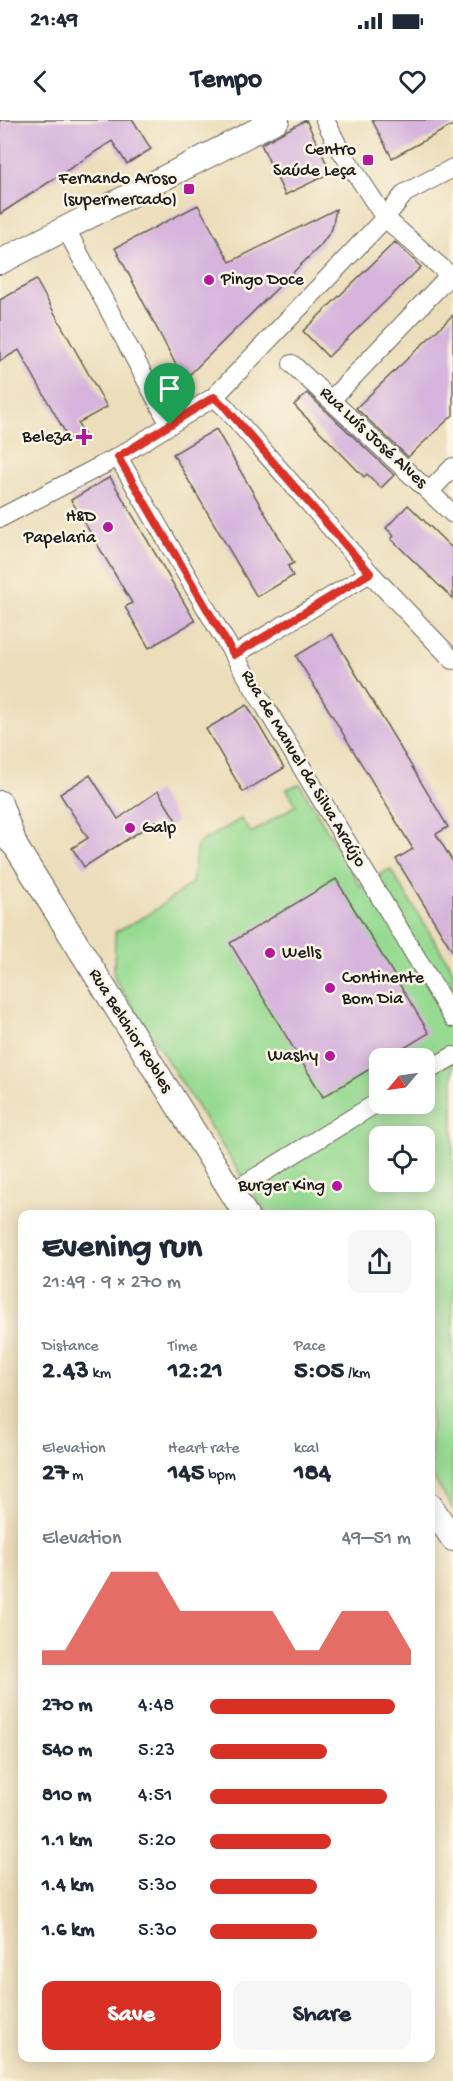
<!DOCTYPE html>
<meta charset="utf-8">
<style>
:root{--surface:#fff;--page:#f6f6f7;--text:#1f2937;--muted:#747a83;--accent:#d93025}
body{margin:0;font-family:"Gochi Hand",sans-serif;background:var(--page);color:var(--text);height:100vh;display:flex;flex-direction:column;font-size:22px;white-space:nowrap}
*{box-sizing:border-box;margin:0}
p{font-size:20px;color:var(--muted)}
.icon{flex:none;width:33px;height:33px;fill:none;stroke:currentColor;stroke-width:2;stroke-linecap:round;stroke-linejoin:round}
.map{position:relative;flex:1;overflow:hidden}
.sheet{position:absolute;left:18px;top:1090px;width:417px;height:852px;display:flex;flex-direction:column;background:var(--surface);border-radius:12px;box-shadow:0 3px 15px #0003}
.sheet>*{flex:none}
.needle{width:39px;rotate:241deg}
.fabs{position:absolute;left:369px;top:928px;display:grid;gap:12px}
.fabs a{display:grid;place-items:center;width:66px;height:66px;border-radius:12px;background:var(--surface);box-shadow:0 3px 15px #0003;font-size:30px}
.pin{position:absolute;display:grid;place-items:center;width:51px;height:51px;color:#fff;margin:-62px -26px;border-radius:50% 50% 50% 0;rotate:-45deg;box-shadow:0 0 6px #0007}
.pin .icon{rotate:45deg}
.round{display:grid;place-items:center;flex:none;width:63px;height:63px;border-radius:12px;background:var(--page)}
.summary{display:flex;align-items:center;justify-content:space-between;height:102px;padding:0 24px}
h1{font-size:33px;font-weight:700;line-height:45px}
.metrics{display:grid;grid-template-columns:repeat(3,1fr);gap:9px;height:102px;padding:6px 24px}
.metrics div{display:grid;align-content:center}
.metrics b{font-size:26px;font-weight:700}
.metrics small{font-size:16px;font-weight:400}
.metrics p{font-size:16px}
.chart{height:168px;padding:12px 24px}
.chart p{display:flex;justify-content:space-between}
.chart svg{width:100%;height:108px;margin-top:6px;fill:var(--accent);opacity:.7}
.button{display:flex;gap:12px;margin-top:auto;padding:12px 24px}
.button a{flex:1;height:69px;border-radius:12px;background:var(--accent);color:#fff;font-size:24px;font-weight:700;line-height:69px;text-align:center}
.button a+a{background:var(--page);color:var(--text)}
ul{padding:0 24px;list-style:none;font-size:20px}
li{display:grid;grid-template-columns:96px 72px 1fr;align-items:center;height:45px}
li i{height:15px;border-radius:8px;background:var(--accent)}
.status{display:flex;justify-content:space-between;align-items:center;height:42px;padding:0 30px;background:var(--surface);direction:ltr}
.status svg{height:16px;fill:currentColor}
header{display:flex;justify-content:space-between;align-items:center;height:78px;padding:0 24px;background:var(--surface);font-size:27px;font-weight:700}
.map>svg:first-child{display:block}
</style>
<div class="status"><b>21:49</b><svg viewBox="0 0 49 12"><path d="M0 12V9h3v3zM5 12V6h3v6zM10 12V3h3v9zM15 12V0h3v12zM26 1h20v11H26zM47 4h2v5h-2z"/></svg></div>
<header><svg class="icon" aria-label="back" viewBox="0 0 24 24"><path d="M15 5l-7 7 7 7"/></svg>Tempo<svg class="icon" aria-label="heart" viewBox="0 0 24 24"><path d="M12 20l-8-8c-3-5 5-10 8-4 3-6 11-1 8 4z"/></svg></header>
<div class="map">
<svg width="453" height="1961" viewBox="0 0 453 1961">
<rect width="100%" height="100%" fill="#fcf5e5"/>
<filter id="ink" filterUnits="userSpaceOnUse"><feTurbulence type="fractalNoise" baseFrequency=".0167" numOctaves="2"/><feDisplacementMap in="SourceGraphic" scale="12" xChannelSelector="R" yChannelSelector="G"/><feConvolveMatrix kernelMatrix="1 2 1 2 8 2 1 2 1" color-interpolation-filters="sRGB"/></filter>
<filter id="wash" filterUnits="userSpaceOnUse"><feTurbulence type="fractalNoise" baseFrequency=".008" numOctaves="4" result="noise"/><feDisplacementMap in="SourceGraphic" scale="24" xChannelSelector="R" yChannelSelector="G"/><feGaussianBlur stdDeviation="1.35" result="paint"/><feColorMatrix in="noise" values="0 0 0 0 0 0 0 0 0 0 0 0 0 0 0 0 0 1.4 0 .05"/><feComposite in="paint" operator="in"/></filter>
<g filter="url(#wash)">
<rect width="100%" height="100%" fill="#ecdebb"/>
<!-- green -->
<path fill="#97da92" stroke="#5a7b57" stroke-width="1.5" fill-rule="evenodd" d="M300,664L360,766L390,749L453,850V1389L431,1354L430,1095H267L114,858L115,812L146,796L192,763L197,724L241,699L251,713L296,685L287,669ZM380,939H424V984H380ZM380,1017H424V1062H380Z"/>
<g id="blocks">
<!-- building -->
<path fill="#d6b4dd" d="M0,0H133L151,29L127,44L112,21L0,94Z
M306,0L331,53L285,75L261,24Z
M372,0H453V5L392,38Z
M198,85L230,142L336,89L332,109L321,125L184,260L115,128Z
M395,122L421,147L328,237L303,211Z
M36,160L107,287L78,303L84,314L70,321L19,230L0,241V180Z
M453,195V295L408,337L356,288Z
M307,273L394,355L381,368L367,354L364,357L294,285Z
M216,309L294,443L288,446L293,456L257,477L173,334Z
M110,357L195,501L149,528L125,487L132,483L71,380Z
M408,385L453,429V479L391,419L394,416L386,408Z
M332,514L448,707L436,714L453,742V832L396,739L413,729L296,536Z
M247,585L284,648L243,672L206,609Z
M90,655L118,699L158,671L177,702L162,711L156,701L84,747L72,728L88,718L60,674Z
M336,759L429,913L386,939H380V943L323,977L230,823Z"/>
</g>
</g>
<g filter="url(#ink)">
<use href="#blocks" fill-opacity="0" stroke="#656054" stroke-width="1.5"/>
<g fill="none" stroke-linecap="round" stroke-linejoin="round">
<defs>
<path id="minor" d="M325,0L338,26L385,98L453,158
M65,107L170,305
M292,244L453,394
M214,277L225,287L370,453L453,540
M331,280L450,155
M118,337L217,507L453,898
M430,371L453,347
M0,398L118,337L214,277L385,98L405,73L453,48
M234,535L370,453
M424,953L453,936
M232,1072L380,981"/>
<path id="major" d="M0,142L277,0
M0,683L15,724
M0,710L16,727L246,1095
M430,1385L453,1419"/>
</defs>
<!-- minor casing -->
<use href="#minor" stroke="#656054" stroke-width="20"/>
<!-- major casing -->
<use href="#major" stroke="#656054" stroke-width="26"/>
<!-- minor -->
<use href="#minor" stroke="#fff" stroke-width="18"/>
<!-- major -->
<use href="#major" stroke="#fff" stroke-width="24"/>
</g>
</g>
<g fill="none" stroke-linecap="round" stroke-linejoin="round" filter="url(#ink)">
<defs>
<path id="route" d="M214,277L225,287L370,453L234,535L118,337Z"/>
</defs>
<!-- route casing -->
<use href="#route" stroke="#fff" stroke-width="12"/>
<!-- route -->
<use href="#route" stroke="#d93025" stroke-width="8"/>
</g>
<!-- markers -->
<g fill="#b5179e" stroke="#fcf5e5" stroke-width="2">
<rect x="362" y="34" width="12" height="12" rx="3"/>
<rect x="183" y="63" width="12" height="12" rx="3"/>
<circle cx="209" cy="160" r="6"/>
<path d="M81 308h6v6h6v6h-6v6h-6v-6h-6v-6h6z"/>
<circle cx="108" cy="407" r="6"/>
<circle cx="130" cy="708" r="6"/>
<circle cx="270" cy="833" r="6"/>
<circle cx="330" cy="868" r="6"/>
<circle cx="330" cy="936" r="6"/>
<circle cx="337" cy="1066" r="6"/>
</g>
<g text-anchor="middle" dominant-baseline="central" stroke-width="5" stroke-linejoin="round" paint-order="stroke">
<!-- poi labels -->
<g font-size="18" fill="#1c1c1c" stroke="#fcf5e5" text-anchor="end">
<text x="356" y="30">Centro<tspan x="356" dy="21">Saúde Leça</tspan></text>
<text x="177" y="59">Fernando Aroso<tspan x="177" dy="21">(supermercado)</tspan></text>
<text x="221" y="160" text-anchor="start">Pingo Doce</text>
<text x="72" y="317">Beleza</text>
<text x="96" y="397">H&amp;D<tspan x="96" dy="21">Papelaria</tspan></text>
<text x="142" y="708" text-anchor="start">Galp</text>
<text x="282" y="833" text-anchor="start">Wells</text>
<text x="342" y="858" text-anchor="start">Continente<tspan x="342" dy="21">Bom Dia</tspan></text>
<text x="318" y="936">Washy</text>
<text x="325" y="1066">Burger King</text>
</g>
<!-- street labels -->
<g font-size="18" fill="#1c1c1c" stroke="#fcf5e5">
<text transform="translate(373 318) rotate(43)">Rua Luís José Alves</text>
<text transform="translate(303 649) rotate(59)">Rua de Manuel da Silva Araújo</text>
<text transform="translate(130 911) rotate(58)">Rua Belchior Robles</text>
</g>
</g>
</svg>
<div class="fabs">
<a><svg class="needle" viewBox="-14 -14 28 28"><path d="M0-13l5 13h-10z" fill="#e53935"/><path d="M0 13l5-13h-10z" fill="#747a83"/></svg></a>
<a><svg class="icon" aria-label="locate" viewBox="0 0 24 24"><circle cx="12" cy="12" r="6"/><path d="M12 2v4M12 18v4M2 12h4M18 12h4"/></svg></a>
</div>
<div class="pin" style="left:170px;top:305px;background:#1e9e55"><svg class="icon" aria-label="arrive" viewBox="0 0 24 24"><path d="M6 21V4h12l-3 4 3 4H6"/></svg></div>
<section class="sheet">
<div class="summary"><div><h1>Evening run</h1><p>21:49 · 9 × 270 m</p></div><a class="round"><svg class="icon" aria-label="share" viewBox="0 0 24 24"><path d="M12 15V3M7 8l5-5 5 5M5 13v7h14v-7"/></svg></a></div>
<div class="metrics">
<div><p>Distance</p><b>2.43<small> km</small></b></div>
<div><p>Time</p><b>12:21</b></div>
<div><p>Pace</p><b>5:05<small> /km</small></b></div>
</div>
<div class="metrics">
<div><p>Elevation</p><b>27<small> m</small></b></div>
<div><p>Heart rate</p><b>145<small> bpm</small></b></div>
<div><p>kcal</p><b>184</b></div>
</div>
<div class="chart"><p><span>Elevation</span>49–51 m</p>
<svg viewBox="0 0 160 44" preserveAspectRatio="none"><path d="M0 44V38L10 38L20 22L30 6L40 6L50 6L60 22L70 22L80 22L90 22L100 22L110 38L120 38L130 22L140 22L150 22L160 38V44z"/></svg>
</div>
<ul>
<li><b>270 m</b>4:48<i style="width:92%"></i></li>
<li><b>540 m</b>5:23<i style="width:58%"></i></li>
<li><b>810 m</b>4:51<i style="width:88%"></i></li>
<li><b>1.1 km</b>5:20<i style="width:60%"></i></li>
<li><b>1.4 km</b>5:30<i style="width:53%"></i></li>
<li><b>1.6 km</b>5:30<i style="width:53%"></i></li>
</ul>
<div class="button"><a>Save</a><a>Share</a></div>
</section>
</div>
